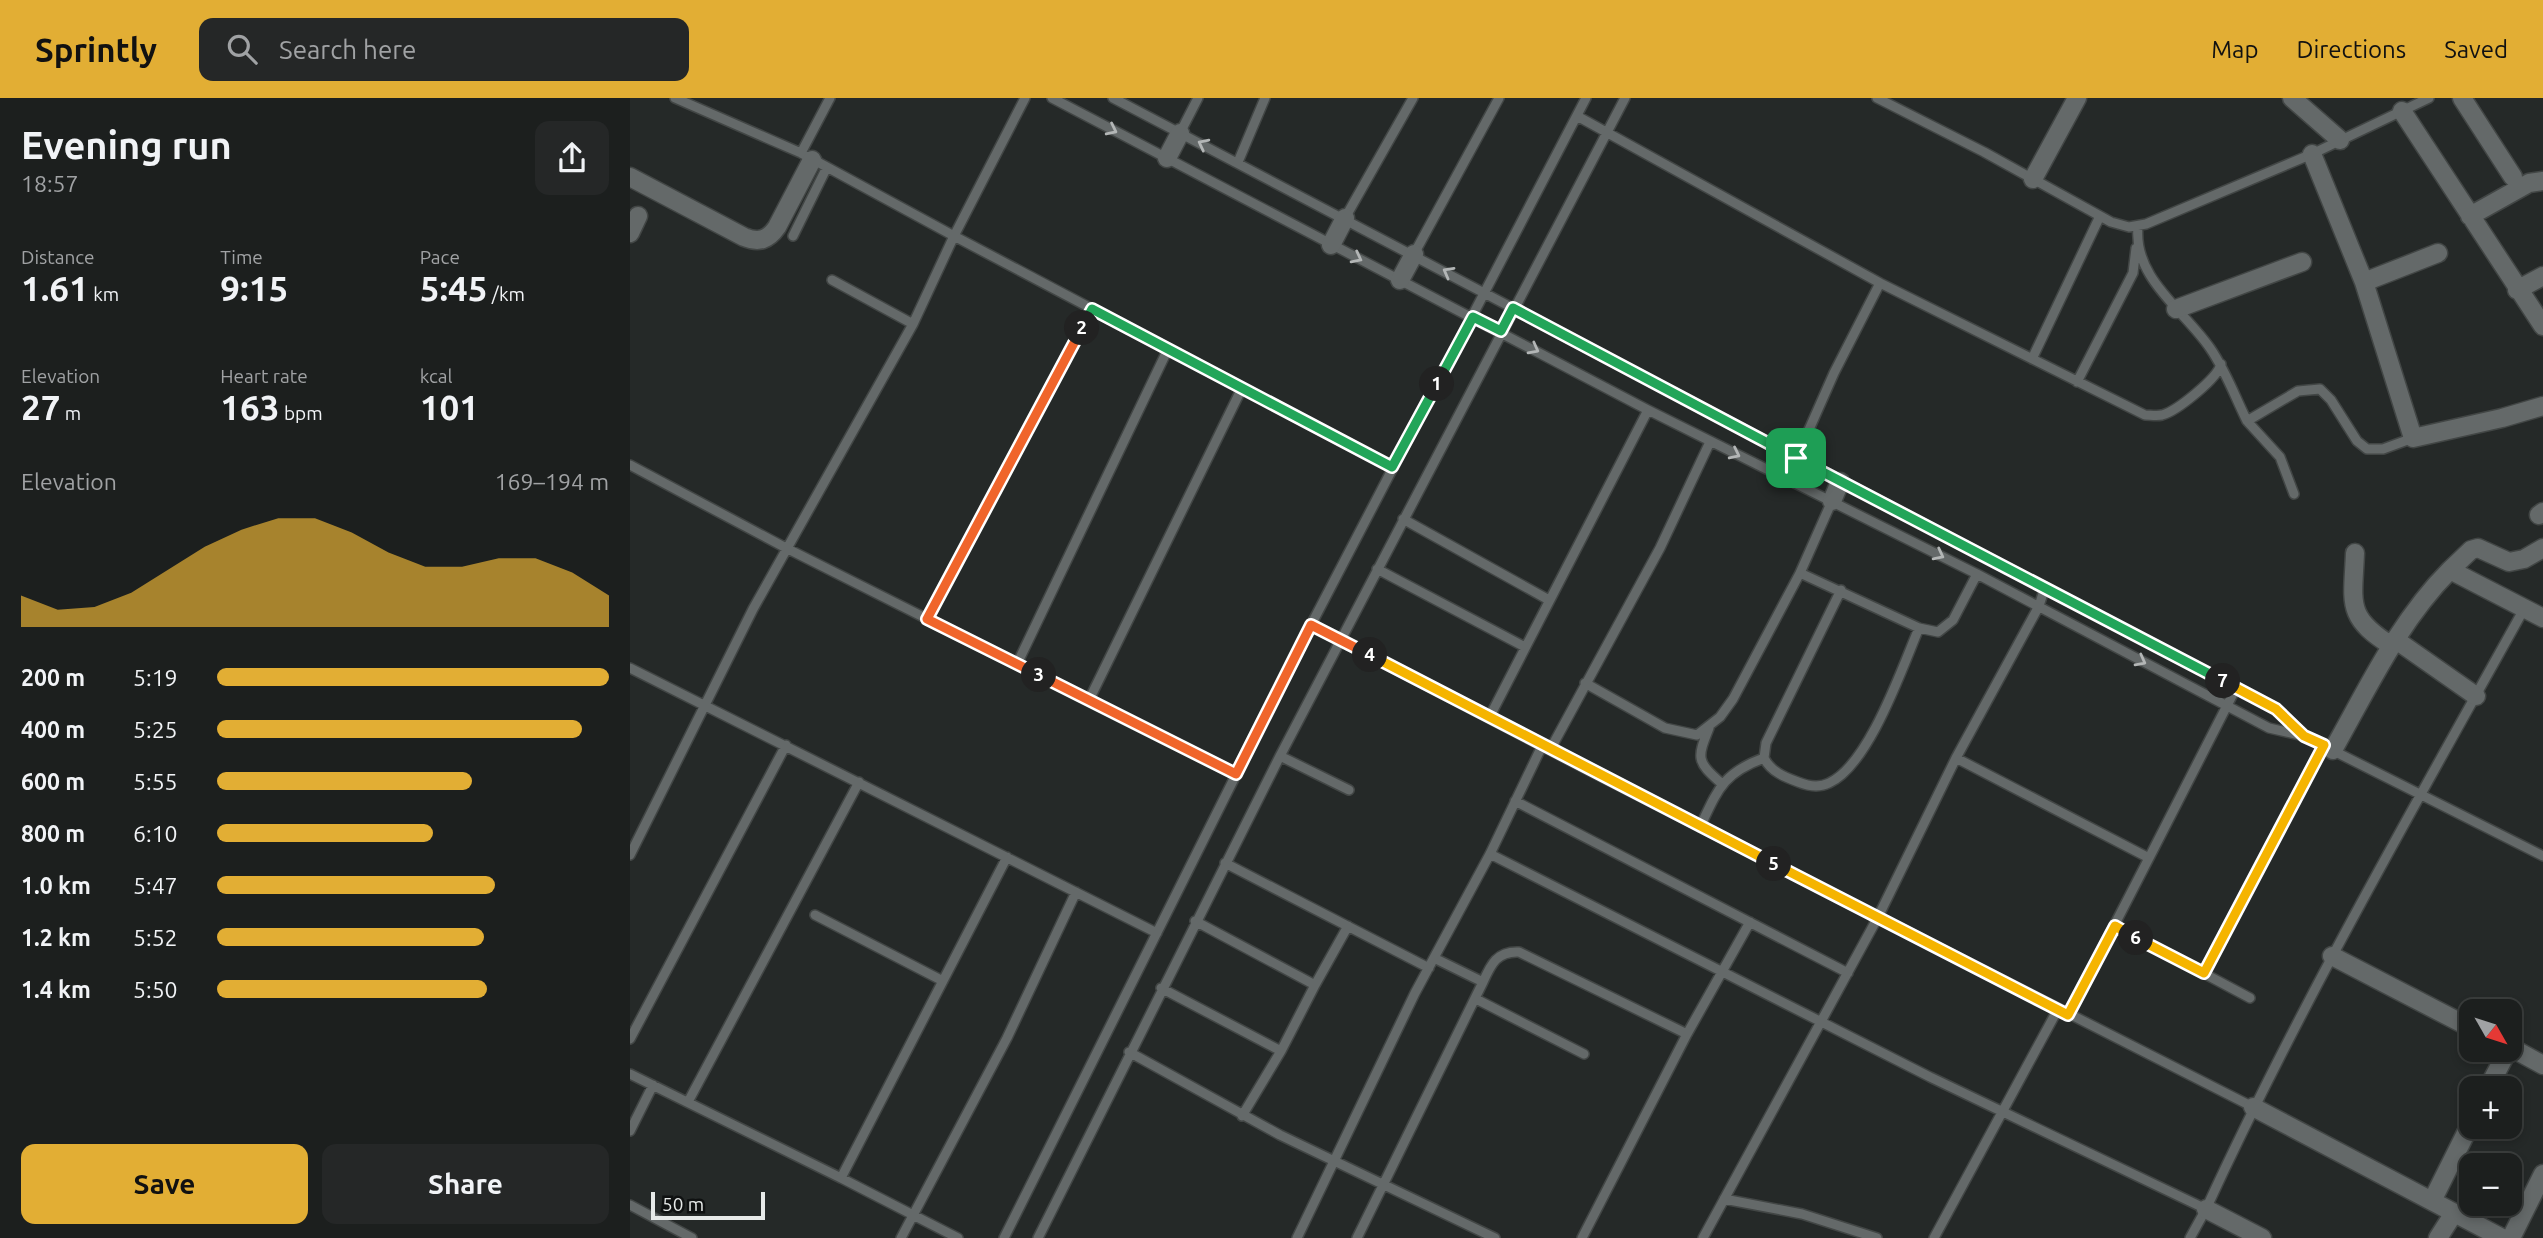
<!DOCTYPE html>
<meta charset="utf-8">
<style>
:root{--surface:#1c1f1e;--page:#252727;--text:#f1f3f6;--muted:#a0a2a4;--line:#3a3d3c;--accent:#e2ae34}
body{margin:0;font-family:Ubuntu,sans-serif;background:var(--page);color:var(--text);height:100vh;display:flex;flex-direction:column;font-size:26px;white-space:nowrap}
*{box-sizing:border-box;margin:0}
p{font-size:23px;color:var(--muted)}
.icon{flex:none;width:38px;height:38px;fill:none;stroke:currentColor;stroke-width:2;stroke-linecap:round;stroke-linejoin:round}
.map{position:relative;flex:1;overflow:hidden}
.panel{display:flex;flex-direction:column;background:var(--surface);width:630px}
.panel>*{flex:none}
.needle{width:46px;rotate:129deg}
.buttons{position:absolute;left:1829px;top:901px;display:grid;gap:14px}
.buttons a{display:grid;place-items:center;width:63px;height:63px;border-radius:14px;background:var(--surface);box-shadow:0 4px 10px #0003,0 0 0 2px var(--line);font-size:35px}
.scale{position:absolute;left:21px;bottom:18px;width:114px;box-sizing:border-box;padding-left:7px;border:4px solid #e7eae9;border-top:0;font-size:19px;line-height:24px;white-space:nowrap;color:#e7eae9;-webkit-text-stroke:5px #0f1111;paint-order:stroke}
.pin{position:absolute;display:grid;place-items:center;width:60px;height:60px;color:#fff;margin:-30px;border-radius:14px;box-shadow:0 4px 10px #0006}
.km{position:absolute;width:35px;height:35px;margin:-18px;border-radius:50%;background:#222;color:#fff;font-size:19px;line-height:35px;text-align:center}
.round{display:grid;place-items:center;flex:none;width:74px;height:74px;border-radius:14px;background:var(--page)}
.summary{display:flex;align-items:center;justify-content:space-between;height:119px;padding:0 21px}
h1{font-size:38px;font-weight:700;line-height:52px}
.stats{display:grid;grid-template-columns:repeat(3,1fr);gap:10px;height:119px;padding:7px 21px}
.stats div{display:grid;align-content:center}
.stats b{font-size:35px;font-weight:700}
.stats small{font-size:19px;font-weight:400}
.stats p{font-size:19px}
.chart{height:196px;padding:14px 21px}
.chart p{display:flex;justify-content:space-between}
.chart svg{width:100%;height:126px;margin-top:7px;fill:var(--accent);opacity:.7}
.primary-button{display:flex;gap:14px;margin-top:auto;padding:14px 21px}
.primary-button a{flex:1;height:80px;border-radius:14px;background:var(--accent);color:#111;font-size:28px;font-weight:700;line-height:80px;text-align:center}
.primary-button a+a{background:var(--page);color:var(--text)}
ul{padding:0 21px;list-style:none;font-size:23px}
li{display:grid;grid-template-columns:112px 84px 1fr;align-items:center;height:52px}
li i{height:18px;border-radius:9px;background:var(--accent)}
header{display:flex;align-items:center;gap:42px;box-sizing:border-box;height:98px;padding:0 35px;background:var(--accent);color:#111}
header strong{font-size:33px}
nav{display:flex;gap:38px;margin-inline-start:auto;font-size:24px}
.search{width:490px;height:63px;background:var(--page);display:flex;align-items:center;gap:18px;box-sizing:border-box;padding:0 24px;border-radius:14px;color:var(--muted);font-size:26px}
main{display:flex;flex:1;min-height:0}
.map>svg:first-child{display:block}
</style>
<header>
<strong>Sprintly</strong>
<div class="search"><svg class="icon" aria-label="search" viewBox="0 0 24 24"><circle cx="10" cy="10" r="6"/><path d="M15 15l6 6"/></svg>Search here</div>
<nav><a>Map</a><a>Directions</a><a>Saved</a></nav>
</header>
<main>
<section class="panel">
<div class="summary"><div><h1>Evening run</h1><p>18:57</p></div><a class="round"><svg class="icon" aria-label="share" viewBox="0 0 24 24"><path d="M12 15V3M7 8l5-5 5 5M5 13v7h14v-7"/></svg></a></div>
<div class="stats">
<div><p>Distance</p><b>1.61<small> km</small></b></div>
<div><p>Time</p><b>9:15</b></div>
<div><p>Pace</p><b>5:45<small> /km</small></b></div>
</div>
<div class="stats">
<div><p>Elevation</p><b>27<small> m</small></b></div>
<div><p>Heart rate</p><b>163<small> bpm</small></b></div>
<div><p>kcal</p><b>101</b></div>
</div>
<div class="chart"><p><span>Elevation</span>169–194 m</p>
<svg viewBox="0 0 160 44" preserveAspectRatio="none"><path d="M0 44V33L10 38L20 37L30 32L40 24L50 16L60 10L70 6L80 6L90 11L100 18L110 23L120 23L130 20L140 20L150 25L160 33V44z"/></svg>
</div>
<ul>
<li><b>200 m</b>5:19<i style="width:100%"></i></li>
<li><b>400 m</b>5:25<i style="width:93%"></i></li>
<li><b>600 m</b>5:55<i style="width:65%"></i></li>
<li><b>800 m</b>6:10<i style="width:55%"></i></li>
<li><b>1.0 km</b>5:47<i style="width:71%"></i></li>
<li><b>1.2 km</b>5:52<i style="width:68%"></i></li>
<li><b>1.4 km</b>5:50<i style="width:69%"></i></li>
</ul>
<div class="primary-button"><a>Save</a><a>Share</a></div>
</section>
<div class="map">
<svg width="1913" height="1140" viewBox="0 0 1913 1140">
<rect width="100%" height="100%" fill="#252928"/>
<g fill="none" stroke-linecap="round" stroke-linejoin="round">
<defs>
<path id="service" d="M395,0L324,138L762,369
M422,0L1018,312L1347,476L1639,630L1674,638L1913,758
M483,0L1646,611L1673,636
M1247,0L1354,54L1481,124L1499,129L1516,126L1682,56L1799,0
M947,18L1250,185
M550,35L568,0
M171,55L200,0
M608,64L635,0
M715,120L783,0
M1508,129C1503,180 1554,212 1580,250C1596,273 1605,299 1617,323
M163,138L197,69
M784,156L869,0
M202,182L283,226
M1402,261L1470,118
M1447,284L1503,175L1506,150
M1166,361L1204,275L1250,185L1515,317C1520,317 1527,318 1532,317C1547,313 1588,280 1591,266
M0,367L158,451L606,676
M1664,396L1650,359L1617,323L1668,293L1690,291L1701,302L1727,343L1737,351H1753L1783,340
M1202,403L1170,475L1289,530L1308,534L1323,522L1347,476
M773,421L919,502
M747,471L895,549
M1211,492L1136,645L1134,660C1141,674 1155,679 1168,684C1178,688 1189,690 1199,685C1239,667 1272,570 1289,530
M297,521L462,211
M681,527L960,673L1623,1009
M387,566L538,251
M0,570L527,835
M955,585L1035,630L1067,637L1090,619L1103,601L1170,475
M459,602L612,290
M859,620L1018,312
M1079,630C1067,660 1066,663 1091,685
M920,652L1030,450L1080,344
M650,658L719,692
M1326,660L1519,760L1606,590
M885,703L1218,875
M1070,729C1088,691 1093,675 1134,660
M860,756L1300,979L1576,1111C1671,905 1784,709 1894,511
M0,757L123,511L283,226L324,138L171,55L45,0
M595,765L799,870
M185,817L313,883
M565,823L685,887L718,828
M1485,828L1620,900
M1574,875L1694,647
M853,884C861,866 867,853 889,854L1057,936
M531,890L651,953L685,887
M846,901L954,956
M1438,917L1519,760
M0,941L156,647
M499,954L650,1037L865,1140
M0,976L211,1080L377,759
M58,1004L229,684
M612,1018L651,953
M0,1033L23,987
M211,1080L328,1140
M1094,1101L1172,1116L1247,1140
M0,1107L62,1140
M271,1140L377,940L446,794
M374,1140L681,527L956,0
M408,1140L650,658L995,0
M667,1140L785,895L860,756L912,648
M727,1140L853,884L804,860
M952,1140L1057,936L1120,824
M1073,1140L1248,819L1326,660L1409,508L1415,489
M1304,1140L1428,911
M1560,1140L1576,1111"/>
<path id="minor" d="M1662,0L1710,42
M1832,0L1883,79
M1772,13L1913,228
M1682,56L1734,184L1808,155
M537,60L550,35
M0,79L114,139C129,145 138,142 147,129L182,62
M1403,81L1447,0
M1840,118L1899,85L1913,83
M0,135L8,118
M701,147L715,120
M770,182L784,156
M1734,184L1783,340L1872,320L1913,308
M1887,192L1913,178
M1546,211L1672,164
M1202,403L1210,384
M1909,417L1913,414
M1913,450L1894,461L1879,464L1848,450L1841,452L1820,472L1913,520
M1725,455C1723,505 1715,519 1762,548
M1766,542L1846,598
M1703,652C1738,590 1769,523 1820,472
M1702,858L1841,930
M1880,949L1913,967
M1858,990L1878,952
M1623,1009L1872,1140
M1802,1103L1841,1025
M1576,1111L1632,1140
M1808,1140L1824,1115
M1881,1140L1913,1076"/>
</defs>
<!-- service casing -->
<use href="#service" stroke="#424645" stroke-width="12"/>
<!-- minor casing -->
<use href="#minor" stroke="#424645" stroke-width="21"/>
<!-- service -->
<use href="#service" stroke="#646969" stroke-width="9"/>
<!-- minor -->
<use href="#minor" stroke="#646969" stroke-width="18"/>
</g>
<!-- one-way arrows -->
<defs><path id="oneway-chevron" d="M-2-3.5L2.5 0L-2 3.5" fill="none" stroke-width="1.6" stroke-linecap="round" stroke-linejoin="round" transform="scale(1.75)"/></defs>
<g stroke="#b3b6b6">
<use href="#oneway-chevron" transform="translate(482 32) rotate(26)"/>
<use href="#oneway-chevron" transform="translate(573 46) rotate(-153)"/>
<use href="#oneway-chevron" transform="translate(727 160) rotate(27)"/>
<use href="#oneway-chevron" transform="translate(818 174) rotate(-151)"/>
<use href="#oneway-chevron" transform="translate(904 251) rotate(28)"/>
<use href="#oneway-chevron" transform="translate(1105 356) rotate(26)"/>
<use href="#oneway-chevron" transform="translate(1309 457) rotate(27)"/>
<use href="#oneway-chevron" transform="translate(1511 563) rotate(28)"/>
</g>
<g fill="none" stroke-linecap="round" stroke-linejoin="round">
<defs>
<path id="split-1" d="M807,286L843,219L871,233L883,210L1166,360"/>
<path id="split-2" d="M452,230L462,211L762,369L807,286"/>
<path id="split-3" d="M409,577L297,521L452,230"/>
<path id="split-4" d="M409,577L606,676L681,527L740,557"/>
<path id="split-5" d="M740,557L1144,766"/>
<path id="split-6" d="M1144,766L1438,917L1485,828L1506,840"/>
<path id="split-7" d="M1506,840L1574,875L1694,647L1674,638L1646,611L1593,583"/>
<path id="split-8" d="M1166,360L1593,583"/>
</defs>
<!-- split-1 casing -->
<use href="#split-1" stroke="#fff" stroke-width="14"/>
<!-- split-2 casing -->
<use href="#split-2" stroke="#fff" stroke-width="14"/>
<!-- split-3 casing -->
<use href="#split-3" stroke="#fff" stroke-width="14"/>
<!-- split-4 casing -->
<use href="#split-4" stroke="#fff" stroke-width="14"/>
<!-- split-5 casing -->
<use href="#split-5" stroke="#fff" stroke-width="14"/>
<!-- split-6 casing -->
<use href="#split-6" stroke="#fff" stroke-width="14"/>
<!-- split-7 casing -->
<use href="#split-7" stroke="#fff" stroke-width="14"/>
<!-- split-8 casing -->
<use href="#split-8" stroke="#fff" stroke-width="14"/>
<!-- split-1 -->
<use href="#split-1" stroke="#22a559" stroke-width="9"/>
<!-- split-2 -->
<use href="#split-2" stroke="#22a559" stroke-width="9"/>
<!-- split-3 -->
<use href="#split-3" stroke="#f0652b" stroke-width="9"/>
<!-- split-4 -->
<use href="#split-4" stroke="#f0652b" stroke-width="9"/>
<!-- split-5 -->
<use href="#split-5" stroke="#f5b400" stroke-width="9"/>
<!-- split-6 -->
<use href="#split-6" stroke="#f5b400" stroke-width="9"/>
<!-- split-7 -->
<use href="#split-7" stroke="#f5b400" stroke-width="9"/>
<!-- split-8 -->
<use href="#split-8" stroke="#22a559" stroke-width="9"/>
</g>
</svg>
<div class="buttons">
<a><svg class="needle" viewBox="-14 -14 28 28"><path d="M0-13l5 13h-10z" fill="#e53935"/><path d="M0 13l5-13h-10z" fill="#a0a2a4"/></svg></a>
<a>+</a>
<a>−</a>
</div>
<div class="scale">50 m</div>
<div class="pin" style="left:1166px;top:360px;background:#1e9e55"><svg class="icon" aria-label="arrive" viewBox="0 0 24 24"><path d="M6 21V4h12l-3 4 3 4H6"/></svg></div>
<b class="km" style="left:807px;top:286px">1</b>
<b class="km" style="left:452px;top:230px">2</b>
<b class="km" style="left:409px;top:577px">3</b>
<b class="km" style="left:740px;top:557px">4</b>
<b class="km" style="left:1144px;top:766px">5</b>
<b class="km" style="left:1506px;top:840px">6</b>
<b class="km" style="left:1593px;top:583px">7</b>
</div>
</main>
